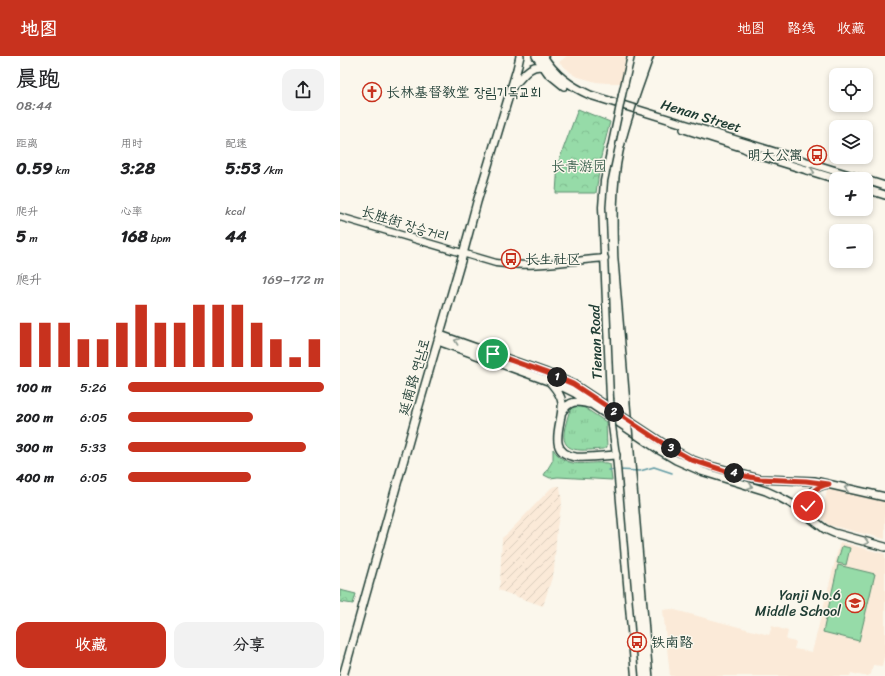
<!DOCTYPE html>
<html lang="zh">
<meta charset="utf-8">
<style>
:root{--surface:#fff;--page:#f2f2f2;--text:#202124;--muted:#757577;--accent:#c8321e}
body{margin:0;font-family:Sriracha,"LXGW WenKai TC","Poor Story",sans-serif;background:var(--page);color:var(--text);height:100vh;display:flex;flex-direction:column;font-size:15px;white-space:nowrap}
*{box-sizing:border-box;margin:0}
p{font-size:13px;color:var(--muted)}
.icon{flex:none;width:22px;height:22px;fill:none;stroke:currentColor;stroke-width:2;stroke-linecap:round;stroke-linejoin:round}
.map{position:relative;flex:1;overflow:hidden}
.side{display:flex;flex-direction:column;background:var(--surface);width:340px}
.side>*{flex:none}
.tools{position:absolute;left:489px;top:12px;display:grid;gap:8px}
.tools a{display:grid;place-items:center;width:44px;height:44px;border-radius:8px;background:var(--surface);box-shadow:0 2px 6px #0003;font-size:20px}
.pin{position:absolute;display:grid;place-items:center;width:34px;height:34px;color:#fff;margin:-17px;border:2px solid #fff;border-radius:50%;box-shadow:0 1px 4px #0007}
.km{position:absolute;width:20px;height:20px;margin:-10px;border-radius:50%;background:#222;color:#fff;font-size:11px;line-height:20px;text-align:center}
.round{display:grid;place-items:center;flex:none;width:42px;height:42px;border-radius:12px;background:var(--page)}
.headline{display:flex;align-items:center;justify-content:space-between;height:68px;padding:0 16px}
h1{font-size:22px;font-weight:700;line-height:30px}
.figures{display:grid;grid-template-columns:repeat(3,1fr);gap:6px;height:68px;padding:4px 16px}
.figures div{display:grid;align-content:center}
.figures b{font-size:17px;font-weight:700}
.figures small{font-size:11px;font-weight:400}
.figures p{font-size:11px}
.chart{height:112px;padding:8px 16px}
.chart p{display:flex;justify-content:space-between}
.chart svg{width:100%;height:72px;margin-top:4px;stroke:var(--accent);stroke-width:6}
.primary-button{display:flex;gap:8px;margin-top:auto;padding:8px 16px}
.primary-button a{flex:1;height:46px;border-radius:12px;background:var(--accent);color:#fff;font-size:16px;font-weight:700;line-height:46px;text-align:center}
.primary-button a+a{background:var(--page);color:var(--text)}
ul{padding:0 16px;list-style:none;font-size:13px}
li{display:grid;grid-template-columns:64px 48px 1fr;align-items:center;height:30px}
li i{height:10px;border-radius:5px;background:var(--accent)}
header{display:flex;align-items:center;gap:24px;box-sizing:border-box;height:56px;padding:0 20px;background:var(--accent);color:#fff}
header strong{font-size:19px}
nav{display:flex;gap:22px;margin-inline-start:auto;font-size:14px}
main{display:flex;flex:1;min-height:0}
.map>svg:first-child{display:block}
</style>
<header>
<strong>地图</strong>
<nav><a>地图</a><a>路线</a><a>收藏</a></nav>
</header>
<main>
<section class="side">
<div class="headline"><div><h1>晨跑</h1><p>08:44</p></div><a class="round"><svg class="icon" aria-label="share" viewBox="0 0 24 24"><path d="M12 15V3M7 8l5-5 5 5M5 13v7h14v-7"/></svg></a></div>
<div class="figures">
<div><p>距离</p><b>0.59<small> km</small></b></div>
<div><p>用时</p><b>3:28</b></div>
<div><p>配速</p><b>5:53<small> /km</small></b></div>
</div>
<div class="figures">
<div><p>爬升</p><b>5<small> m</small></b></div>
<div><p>心率</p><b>168<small> bpm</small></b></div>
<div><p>kcal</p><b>44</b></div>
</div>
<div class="chart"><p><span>爬升</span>169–172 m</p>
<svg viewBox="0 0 160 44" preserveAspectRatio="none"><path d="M5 44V17M15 44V17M25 44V17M35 44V27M45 44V27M55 44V17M65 44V6M75 44V17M85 44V17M95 44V6M105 44V6M115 44V6M125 44V17M135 44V27M145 44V38M155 44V27"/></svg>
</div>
<ul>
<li><b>100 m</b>5:26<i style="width:100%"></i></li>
<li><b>200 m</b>6:05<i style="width:64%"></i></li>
<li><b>300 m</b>5:33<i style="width:91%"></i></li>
<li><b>400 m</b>6:05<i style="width:63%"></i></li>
</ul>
<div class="primary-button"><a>收藏</a><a>分享</a></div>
</section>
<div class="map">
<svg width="545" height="620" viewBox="0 0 545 620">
<defs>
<pattern id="industrial-furrows" width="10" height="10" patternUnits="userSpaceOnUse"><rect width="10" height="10" fill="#fbead8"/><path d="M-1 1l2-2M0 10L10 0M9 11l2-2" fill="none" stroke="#d7caba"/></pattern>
<pattern id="grass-tufts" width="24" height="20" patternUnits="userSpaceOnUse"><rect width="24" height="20" fill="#96dba8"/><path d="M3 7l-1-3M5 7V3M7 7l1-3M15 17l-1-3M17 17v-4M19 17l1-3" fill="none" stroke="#81bd91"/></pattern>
<pattern id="park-crowns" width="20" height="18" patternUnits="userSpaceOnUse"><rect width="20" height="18" fill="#96dba8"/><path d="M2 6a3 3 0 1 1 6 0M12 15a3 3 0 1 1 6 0" fill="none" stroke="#81bd91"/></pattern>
</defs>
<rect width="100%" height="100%" fill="#fbf7ec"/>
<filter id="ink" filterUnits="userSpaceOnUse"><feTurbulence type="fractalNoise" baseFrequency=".025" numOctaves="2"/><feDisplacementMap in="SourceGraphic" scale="8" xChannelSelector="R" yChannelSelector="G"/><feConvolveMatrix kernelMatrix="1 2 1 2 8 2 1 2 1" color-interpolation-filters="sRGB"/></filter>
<g filter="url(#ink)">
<!-- built -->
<path fill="#fbead8" d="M227,0H287L283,27H267L256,26L235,20L219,6Z
M488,430L545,443V483L489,469L481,462Z
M500,486L545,498V597L542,610L533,609L531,618L528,620H523L511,617L510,620H330L323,554L331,553L429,579L432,570L448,575L446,584L456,586L454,593L472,596Z"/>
<!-- industrial -->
<path fill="url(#industrial-furrows)" d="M216,430H220L222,447L217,471L214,515L203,550L158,534L160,527L162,482L168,477L211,432Z"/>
<!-- grass -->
<path fill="url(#grass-tufts)" stroke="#5a8c6e" d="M238,350L245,352L266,366L267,391L264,393C244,394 218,400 225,371C227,364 228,358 231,352Z
M213,393C228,415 245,405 268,407L270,408L272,424L218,421L210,422L204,419L213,404Z"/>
<!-- park -->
<path fill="url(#park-crowns)" stroke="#5a8c6e" d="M238,53L270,66L261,101L256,137H216L218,107Z
M0,534L16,538L13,548L0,546Z"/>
<!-- pitch -->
<path fill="#96dba8" stroke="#5a8c6e" d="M502,490L510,492L506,509L497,507Z
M498,509L535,518L519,585L483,576Z"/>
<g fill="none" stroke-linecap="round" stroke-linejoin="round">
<!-- stream -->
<path stroke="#619aa4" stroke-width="1.5" d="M268,414H275
M278,414L300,415L314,411L332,417"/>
<defs>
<path id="tertiary" d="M282,39L291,0
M0,161L156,207C192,212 229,205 265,202
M270,342L262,151L264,125L278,59
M272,370L276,399L295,620"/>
<path id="secondary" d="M196,0L208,17L224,30
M203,0C215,19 230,30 250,39L522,123
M173,30C182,22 190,7 203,11
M344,73L404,92L418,99L496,123
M526,124L545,130
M526,133L545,139
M100,279L207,317L233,328L327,390L352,404L363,408L420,423L474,425L545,441
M98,285L219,329L235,337L321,395L336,404L361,415L426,435L437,440L452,448L485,473L494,477L545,491
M210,326C215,332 221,338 222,347C224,365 204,397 236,401C249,402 263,400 276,399
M222,356C230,344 236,345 249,348
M474,462C465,446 466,433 487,428
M3,620L76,360L123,198L137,146L177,13L180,0"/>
</defs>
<!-- tertiary casing -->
<use href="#tertiary" stroke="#1f3d34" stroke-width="9"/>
<!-- secondary casing -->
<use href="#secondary" stroke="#1f3d34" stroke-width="10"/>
<!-- tertiary -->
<use href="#tertiary" stroke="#fbf7ec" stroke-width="6"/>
<!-- secondary -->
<use href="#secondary" stroke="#fbf7ec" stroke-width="7"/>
<!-- rail -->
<path stroke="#1f3d34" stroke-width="1.5" d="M313,620L278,201C277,167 276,130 283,97C290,64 303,32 314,0"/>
<defs>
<path id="tertiary-bridge" d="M278,59L282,39
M270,342L272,370"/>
</defs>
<!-- tertiary-bridge casing -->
<use href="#tertiary-bridge" stroke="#1f3d34" stroke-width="9" stroke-linecap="butt"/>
<!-- tertiary-bridge -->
<use href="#tertiary-bridge" stroke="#fbf7ec" stroke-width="6"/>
</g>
<!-- one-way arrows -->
<defs><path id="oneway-chevron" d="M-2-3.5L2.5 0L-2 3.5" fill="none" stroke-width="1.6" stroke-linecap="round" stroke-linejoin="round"/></defs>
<g stroke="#8d9a90">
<use href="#oneway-chevron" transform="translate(472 116) rotate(17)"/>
<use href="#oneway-chevron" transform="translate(117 285) rotate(-160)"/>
<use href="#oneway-chevron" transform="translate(410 430) rotate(17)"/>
<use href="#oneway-chevron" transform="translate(507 432) rotate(-167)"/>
<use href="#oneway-chevron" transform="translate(526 486) rotate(15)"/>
</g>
</g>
<g fill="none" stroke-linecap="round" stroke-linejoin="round" filter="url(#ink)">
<defs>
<path id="route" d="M153,298L207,317L233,328L327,390L352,404L395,418L420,423L466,425L489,428C478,430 466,437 468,450"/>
</defs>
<!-- route casing -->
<use href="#route" stroke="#fff" stroke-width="8"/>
<!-- route -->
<use href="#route" stroke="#c8321e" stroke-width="5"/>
</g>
<!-- icons -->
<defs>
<symbol id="church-ring" viewBox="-11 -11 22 22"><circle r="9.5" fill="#fbf7ec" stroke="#c8321e" stroke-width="1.5"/><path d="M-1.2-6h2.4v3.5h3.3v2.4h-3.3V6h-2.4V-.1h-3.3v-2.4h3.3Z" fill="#c8321e"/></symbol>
<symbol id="bus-ring" viewBox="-11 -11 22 22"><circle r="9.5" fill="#fbf7ec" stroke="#c8321e" stroke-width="1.5"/><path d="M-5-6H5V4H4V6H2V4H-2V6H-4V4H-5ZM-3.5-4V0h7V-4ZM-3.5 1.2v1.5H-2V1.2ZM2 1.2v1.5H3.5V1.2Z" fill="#c8321e"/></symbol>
<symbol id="school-ring" viewBox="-11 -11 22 22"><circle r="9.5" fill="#fbf7ec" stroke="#c8321e" stroke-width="1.5"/><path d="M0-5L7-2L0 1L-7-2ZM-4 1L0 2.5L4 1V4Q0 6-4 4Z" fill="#c8321e"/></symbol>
</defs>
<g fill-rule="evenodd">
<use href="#church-ring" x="21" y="25" width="22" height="22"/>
<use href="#bus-ring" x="466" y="88" width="22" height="22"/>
<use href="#bus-ring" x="160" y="192" width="22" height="22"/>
<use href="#school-ring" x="504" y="536" width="22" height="22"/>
<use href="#bus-ring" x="286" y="575" width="22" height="22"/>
</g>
<g text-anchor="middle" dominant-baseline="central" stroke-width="3" stroke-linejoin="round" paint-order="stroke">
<!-- poi labels -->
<g font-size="14" fill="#1f3d34" stroke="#fbf7ec" text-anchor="start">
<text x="46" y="36">长林基督教堂 장림기독교회</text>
<text x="463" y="99" text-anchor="end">明大公寓</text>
<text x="185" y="203">长生社区</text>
<text x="501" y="539" text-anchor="end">Yanji No.6<tspan x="501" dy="16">Middle School</tspan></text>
<text x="311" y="586">铁南路</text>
</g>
<!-- street labels -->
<g font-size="14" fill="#1f3d34" stroke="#fbf7ec">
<text transform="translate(361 60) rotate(17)">Henan Street</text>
<text transform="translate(65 168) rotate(17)">长胜街 장승거리</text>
<text transform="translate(256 286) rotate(-92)">Tienan Road</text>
<text transform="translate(74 321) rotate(-74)">延南路 연남로</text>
</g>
<!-- park labels -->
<g font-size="14" fill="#375d4b" stroke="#fbf7ec">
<text x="239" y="110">长青游园</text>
</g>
</g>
</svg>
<div class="tools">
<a><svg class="icon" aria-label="locate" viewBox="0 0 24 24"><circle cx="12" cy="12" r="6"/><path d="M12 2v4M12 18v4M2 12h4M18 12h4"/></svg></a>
<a><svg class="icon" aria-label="layers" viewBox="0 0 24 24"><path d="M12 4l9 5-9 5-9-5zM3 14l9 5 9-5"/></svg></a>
<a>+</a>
<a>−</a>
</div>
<div class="pin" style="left:153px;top:298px;background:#1e9e55"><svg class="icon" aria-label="arrive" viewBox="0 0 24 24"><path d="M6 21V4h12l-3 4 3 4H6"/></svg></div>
<div class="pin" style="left:468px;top:450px;background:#d93025"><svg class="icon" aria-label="check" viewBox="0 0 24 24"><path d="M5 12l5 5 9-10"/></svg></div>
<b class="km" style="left:217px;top:321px">1</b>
<b class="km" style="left:274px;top:356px">2</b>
<b class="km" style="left:331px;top:392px">3</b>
<b class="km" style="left:394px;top:417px">4</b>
</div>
</main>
